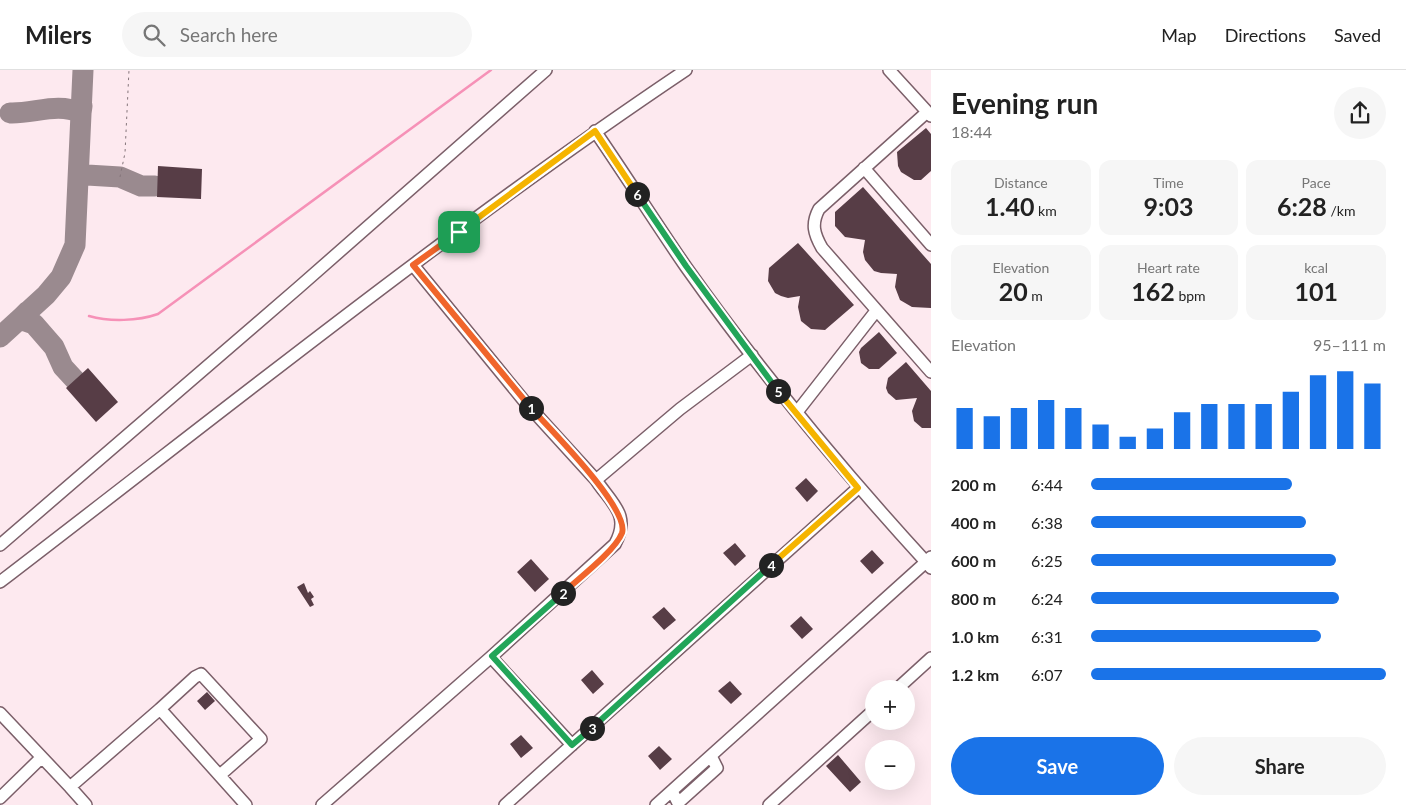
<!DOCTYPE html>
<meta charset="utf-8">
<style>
:root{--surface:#fff;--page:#f6f6f6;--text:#222;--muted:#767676;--line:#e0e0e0;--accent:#1a73e8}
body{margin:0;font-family:Lato,sans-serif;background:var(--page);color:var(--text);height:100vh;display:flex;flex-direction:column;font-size:19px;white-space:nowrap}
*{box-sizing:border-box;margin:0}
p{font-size:16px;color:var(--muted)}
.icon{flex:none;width:28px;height:28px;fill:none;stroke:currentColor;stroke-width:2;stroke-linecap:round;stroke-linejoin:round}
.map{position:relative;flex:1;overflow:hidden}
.drawer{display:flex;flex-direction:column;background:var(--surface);width:475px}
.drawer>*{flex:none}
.tools{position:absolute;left:865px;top:610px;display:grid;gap:10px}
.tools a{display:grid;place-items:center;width:50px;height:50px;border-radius:50%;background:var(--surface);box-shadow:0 5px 20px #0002;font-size:25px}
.pin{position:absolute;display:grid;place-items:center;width:42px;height:42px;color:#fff;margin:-21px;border-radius:10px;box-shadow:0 2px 8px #0006}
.km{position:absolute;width:25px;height:25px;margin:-12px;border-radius:50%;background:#222;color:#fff;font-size:14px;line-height:25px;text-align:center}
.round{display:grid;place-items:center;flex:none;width:52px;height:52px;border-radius:26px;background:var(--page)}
.headline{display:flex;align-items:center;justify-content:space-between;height:85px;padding:0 20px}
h1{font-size:28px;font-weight:700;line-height:38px}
.stats{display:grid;grid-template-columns:repeat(3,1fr);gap:8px;height:85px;padding:5px 20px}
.stats div{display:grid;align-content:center;border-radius:12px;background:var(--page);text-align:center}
.stats b{font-size:25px;font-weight:700}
.stats small{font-size:14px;font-weight:400}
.stats p{font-size:14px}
.chart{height:140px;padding:10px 20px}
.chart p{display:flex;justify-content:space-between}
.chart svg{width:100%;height:90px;margin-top:5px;stroke:var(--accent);stroke-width:6}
.cta{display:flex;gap:10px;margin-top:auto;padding:10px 20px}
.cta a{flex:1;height:58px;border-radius:30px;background:var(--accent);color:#fff;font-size:20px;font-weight:700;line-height:58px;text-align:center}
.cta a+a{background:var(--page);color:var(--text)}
ul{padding:0 20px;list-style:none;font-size:16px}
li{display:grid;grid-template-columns:80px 60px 1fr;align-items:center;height:38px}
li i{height:12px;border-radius:6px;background:var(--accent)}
header{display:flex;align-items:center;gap:30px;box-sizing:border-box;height:70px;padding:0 25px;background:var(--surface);border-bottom:1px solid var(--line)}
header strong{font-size:24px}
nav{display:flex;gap:28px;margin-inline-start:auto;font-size:18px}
.search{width:350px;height:45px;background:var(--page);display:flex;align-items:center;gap:12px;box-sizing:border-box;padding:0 18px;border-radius:28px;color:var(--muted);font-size:19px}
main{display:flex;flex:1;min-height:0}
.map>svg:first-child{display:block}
</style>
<header>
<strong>Milers</strong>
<div class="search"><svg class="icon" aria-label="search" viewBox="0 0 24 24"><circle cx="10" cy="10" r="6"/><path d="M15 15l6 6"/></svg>Search here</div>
<nav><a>Map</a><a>Directions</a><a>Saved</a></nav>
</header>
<main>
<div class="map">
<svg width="931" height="735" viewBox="0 0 931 735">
<rect width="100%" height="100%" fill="#fde9ef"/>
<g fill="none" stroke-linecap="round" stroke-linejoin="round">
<!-- stream -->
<path stroke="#f691b7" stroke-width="2.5" d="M89,246C110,252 138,251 158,244L491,0"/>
<!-- taxiway -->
<path stroke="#9a8a8f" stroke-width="21" d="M10,43C34,44 57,32 81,43L82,36L76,40
M87,105L120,107L141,116H155
M28,241L20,249L34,254L54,277L63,297L75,310
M0,267L46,225L61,207L75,175L83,0"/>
</g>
<!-- building -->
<path fill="#573d46" d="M926,58L931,64V101L921,110H914L901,102L898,96L897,82Z
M158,96L202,99L201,129L157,127Z
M863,117L931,194V238L912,237L900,230L895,217L897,204L881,203L874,201L865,190L863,182L865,170L845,167L835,156V142Z
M798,173L854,235L825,260L811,259L801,251L798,237L800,226L788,228L781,226L775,223L768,211L769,198Z
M879,262L897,283L879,299H869L861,293L859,282L861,278Z
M906,292L931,321V358H922L914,351L912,341L917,328L896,330L888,323L886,318L888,308Z
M88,298L118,332L96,352L66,318Z
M806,408L818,421L807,432L795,418Z
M735,473L746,486L735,496L723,483Z
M872,480L884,493L872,504L860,491Z
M531,489L549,509L535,522L517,502Z
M304,513L308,523L310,521L314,527L311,529L314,535L310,537L297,517Z
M664,537L676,550L664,560L652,547Z
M801,546L813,559L802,569L790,556Z
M592,600L604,614L593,624L581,610Z
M730,611L742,624L731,634L718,621Z
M207,622L215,631L205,640L197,631Z
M521,665L533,678L521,688L510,674Z
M659,676L672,689L660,700L648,686Z
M838,685L861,712L850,722L826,696Z"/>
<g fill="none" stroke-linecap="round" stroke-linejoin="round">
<defs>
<path id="minor" d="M889,0L931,46
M926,43L819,139C811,154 814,164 822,178L931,302
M595,61C626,106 655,152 686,197C759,300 840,398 926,492L931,487
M864,98L931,175
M413,195L525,332L596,410L680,339L752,285
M797,342L876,241
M0,475L298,218L546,0
M0,512C226,339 449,159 686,0
M491,587L572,675
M897,619L931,588
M160,639L195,607L201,604L261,669L220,705
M0,643L70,717L160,639L246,735
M70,717L86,735
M672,721L678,733L717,698L711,686
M0,728L41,688
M322,735L491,587L615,474C631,445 612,434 596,410
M505,735L858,418
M656,735L926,492L931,498
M769,735L874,640"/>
</defs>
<!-- minor casing -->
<use href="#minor" stroke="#7b5f69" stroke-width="14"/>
<!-- path -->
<path stroke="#84757a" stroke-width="1" stroke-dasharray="2.5 4" stroke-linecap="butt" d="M120,107L125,83L129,0"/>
<!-- minor -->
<use href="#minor" stroke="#fff" stroke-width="11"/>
</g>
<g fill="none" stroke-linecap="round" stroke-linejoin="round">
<defs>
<path id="split-1" d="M459,162L413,195L531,338"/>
<path id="split-2" d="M531,338C549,358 630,439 622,463C615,481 578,509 563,523"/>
<path id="split-3" d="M563,523L492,586L572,675L592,658"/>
<path id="split-4" d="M592,658L771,495"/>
<path id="split-5" d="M771,495L858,418L778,321"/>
<path id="split-6" d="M637,124L686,196L778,321"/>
<path id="split-7" d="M459,162L595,61L637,124"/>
</defs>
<!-- split-1 casing -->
<use href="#split-1" stroke="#fff" stroke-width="10"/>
<!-- split-2 casing -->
<use href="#split-2" stroke="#fff" stroke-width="10"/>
<!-- split-3 casing -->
<use href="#split-3" stroke="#fff" stroke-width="10"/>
<!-- split-4 casing -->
<use href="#split-4" stroke="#fff" stroke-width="10"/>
<!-- split-5 casing -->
<use href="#split-5" stroke="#fff" stroke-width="10"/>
<!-- split-6 casing -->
<use href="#split-6" stroke="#fff" stroke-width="10"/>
<!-- split-7 casing -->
<use href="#split-7" stroke="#fff" stroke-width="10"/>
<!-- split-1 -->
<use href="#split-1" stroke="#f0652b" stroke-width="6"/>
<!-- split-2 -->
<use href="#split-2" stroke="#f0652b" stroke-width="6"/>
<!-- split-3 -->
<use href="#split-3" stroke="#22a559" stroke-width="6"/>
<!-- split-4 -->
<use href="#split-4" stroke="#22a559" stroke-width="6"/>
<!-- split-5 -->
<use href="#split-5" stroke="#f5b400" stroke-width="6"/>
<!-- split-6 -->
<use href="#split-6" stroke="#22a559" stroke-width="6"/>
<!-- split-7 -->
<use href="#split-7" stroke="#f5b400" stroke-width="6"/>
</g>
</svg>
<div class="tools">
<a>+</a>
<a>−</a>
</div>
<div class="pin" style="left:459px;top:162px;background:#1e9e55"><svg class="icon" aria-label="arrive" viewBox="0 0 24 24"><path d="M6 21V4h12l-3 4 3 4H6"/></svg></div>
<b class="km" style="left:531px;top:338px">1</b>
<b class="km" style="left:563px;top:523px">2</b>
<b class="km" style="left:592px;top:658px">3</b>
<b class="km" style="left:771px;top:495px">4</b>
<b class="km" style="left:778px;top:321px">5</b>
<b class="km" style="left:637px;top:124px">6</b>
</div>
<section class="drawer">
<div class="headline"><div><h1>Evening run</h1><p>18:44</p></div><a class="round"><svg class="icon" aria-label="share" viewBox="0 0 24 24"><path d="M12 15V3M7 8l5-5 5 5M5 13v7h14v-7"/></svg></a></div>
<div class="stats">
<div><p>Distance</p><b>1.40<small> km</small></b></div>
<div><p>Time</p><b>9:03</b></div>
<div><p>Pace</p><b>6:28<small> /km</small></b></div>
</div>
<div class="stats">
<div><p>Elevation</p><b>20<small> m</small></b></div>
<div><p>Heart rate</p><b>162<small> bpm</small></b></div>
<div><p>kcal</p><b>101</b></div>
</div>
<div class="chart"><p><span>Elevation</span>95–111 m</p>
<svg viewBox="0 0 160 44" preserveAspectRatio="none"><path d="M5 44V24M15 44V28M25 44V24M35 44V20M45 44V24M55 44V32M65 44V38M75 44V34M85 44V26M95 44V22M105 44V22M115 44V22M125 44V16M135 44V8M145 44V6M155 44V12"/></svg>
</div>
<ul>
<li><b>200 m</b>6:44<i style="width:68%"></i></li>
<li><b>400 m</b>6:38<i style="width:73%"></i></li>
<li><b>600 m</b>6:25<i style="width:83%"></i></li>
<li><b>800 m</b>6:24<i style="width:84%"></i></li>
<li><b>1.0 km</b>6:31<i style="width:78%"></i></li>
<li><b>1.2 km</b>6:07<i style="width:100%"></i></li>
</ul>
<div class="cta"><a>Save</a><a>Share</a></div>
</section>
</main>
